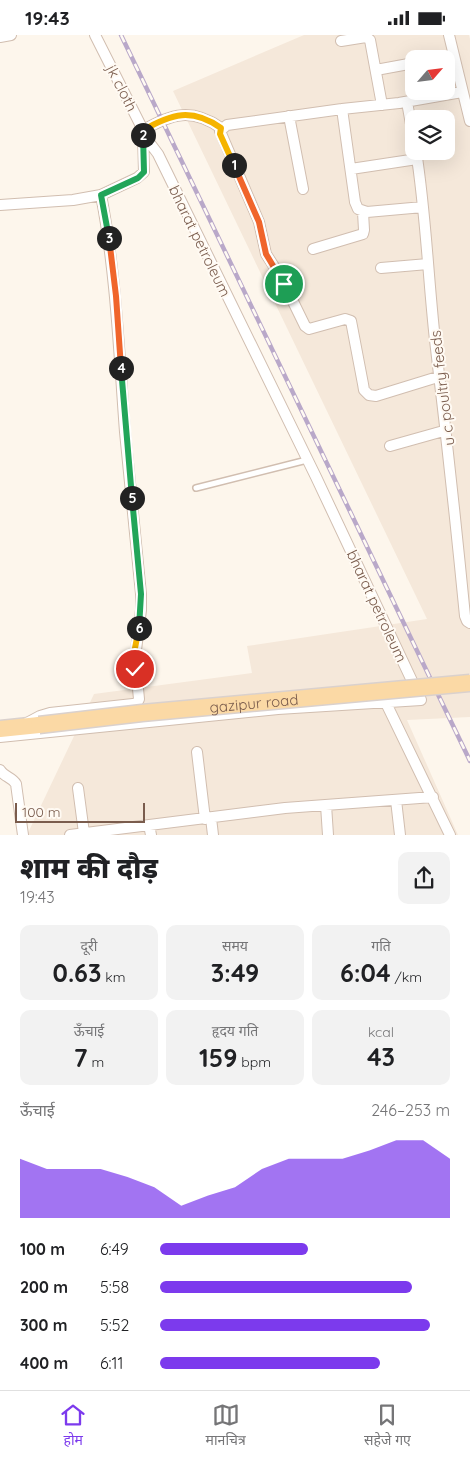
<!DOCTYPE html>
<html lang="hi">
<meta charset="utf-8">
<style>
:root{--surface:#fff;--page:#f2f2f2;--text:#202124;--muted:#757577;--line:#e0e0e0;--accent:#7c3aed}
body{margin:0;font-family:Quicksand,"Noto Sans Devanagari",sans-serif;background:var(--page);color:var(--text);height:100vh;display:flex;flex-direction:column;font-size:19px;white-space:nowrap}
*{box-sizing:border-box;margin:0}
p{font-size:16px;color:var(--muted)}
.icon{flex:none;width:28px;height:28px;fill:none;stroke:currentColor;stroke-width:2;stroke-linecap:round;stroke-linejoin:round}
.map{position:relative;height:800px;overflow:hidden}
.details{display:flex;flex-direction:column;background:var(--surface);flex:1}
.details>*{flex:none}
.needle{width:32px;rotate:62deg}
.buttons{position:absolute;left:405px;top:15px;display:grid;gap:10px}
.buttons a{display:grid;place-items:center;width:50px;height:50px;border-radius:10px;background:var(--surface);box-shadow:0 5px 20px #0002;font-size:25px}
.scale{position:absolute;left:15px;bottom:12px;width:130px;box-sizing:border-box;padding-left:5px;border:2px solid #7a5c4d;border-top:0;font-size:14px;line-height:18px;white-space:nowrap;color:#7a5c4d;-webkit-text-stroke:4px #fffaf3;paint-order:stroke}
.pin{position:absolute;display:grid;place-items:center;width:42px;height:42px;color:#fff;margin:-21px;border:2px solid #fff;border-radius:50%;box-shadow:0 1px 5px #0007}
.km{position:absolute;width:25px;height:25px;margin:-12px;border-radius:50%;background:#222;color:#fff;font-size:14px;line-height:25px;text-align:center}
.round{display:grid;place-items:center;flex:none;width:52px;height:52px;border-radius:10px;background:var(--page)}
.summary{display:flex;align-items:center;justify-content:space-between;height:85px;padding:0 20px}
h1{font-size:28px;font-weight:800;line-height:38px}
.stats{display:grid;grid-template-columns:repeat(3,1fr);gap:8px;height:85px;padding:5px 20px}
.stats div{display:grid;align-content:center;border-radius:10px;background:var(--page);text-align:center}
.stats b{font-size:25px;font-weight:800}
.stats small{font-size:14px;font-weight:400}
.stats p{font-size:14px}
.chart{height:140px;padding:10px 20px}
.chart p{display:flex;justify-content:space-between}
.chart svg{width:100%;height:90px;margin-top:5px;fill:var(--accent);opacity:.7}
ul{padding:0 20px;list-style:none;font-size:16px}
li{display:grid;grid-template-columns:80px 60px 1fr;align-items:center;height:38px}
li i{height:12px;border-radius:6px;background:var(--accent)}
.status{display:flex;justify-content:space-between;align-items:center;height:35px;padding:0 25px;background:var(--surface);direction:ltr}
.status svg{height:14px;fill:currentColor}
.dock{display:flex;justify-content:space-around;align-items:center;height:70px;border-top:1px solid var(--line);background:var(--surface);font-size:14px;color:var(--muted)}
.dock a{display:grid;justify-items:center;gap:2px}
.dock .on{color:var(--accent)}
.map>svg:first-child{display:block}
</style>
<div class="status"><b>19:43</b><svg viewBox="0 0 49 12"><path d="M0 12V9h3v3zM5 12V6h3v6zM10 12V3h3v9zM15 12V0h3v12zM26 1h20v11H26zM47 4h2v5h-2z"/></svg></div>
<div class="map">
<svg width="470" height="800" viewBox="0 0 470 800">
<rect width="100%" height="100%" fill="#fdf6ec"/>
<!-- residential -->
<path fill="#f5e8da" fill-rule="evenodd" d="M304,0H469L470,4V682L407,685L458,800H27L94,659L252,638L247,611L427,584L173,56ZM414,24H446V56H414ZM414,84H446V116H414Z"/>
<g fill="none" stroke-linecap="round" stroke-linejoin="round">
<defs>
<path id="service" d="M196,453L307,425"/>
<path id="minor" d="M449,0L470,86
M0,2L11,0
M341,6L366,2L370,5L382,70
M376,35L414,28
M407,67L414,106
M342,74L355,167L358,174L367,177L423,172
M289,81L303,154
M142,96C172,78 192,73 221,93
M416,116C426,179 428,242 435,305C446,397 456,489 465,581L467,586L470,588
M351,134L417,124
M0,170L73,165L101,160L137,143L144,137L143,99L141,91L95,0
M313,214L363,199L364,195L363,177
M381,233L428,229
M441,341L376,361L369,360L364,355L363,349L351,286L345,284L309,294L305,291L282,244L266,219L259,187L220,96L227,90L342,74L399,68L462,57
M390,411L447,395
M386,668L450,800
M27,688L40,681L50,678L133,669L137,668L139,664L135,623L141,575V559C136,505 130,451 125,397C119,317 116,238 101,160
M0,702L278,674L421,665L316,442L158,119L143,99
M197,717L205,784
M0,735C4,742 12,742 16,749L23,800
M78,753L84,798
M396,765L400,800
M326,770L328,800
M211,783L213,800
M149,790L151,800
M70,800L285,773L433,762"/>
<path id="primary" d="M0,694L39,690"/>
</defs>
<!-- service casing -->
<use href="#service" stroke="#d1beb0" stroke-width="8"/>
<!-- minor casing -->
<use href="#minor" stroke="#d1beb0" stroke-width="12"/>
<!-- primary casing -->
<use href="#primary" stroke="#dad1cd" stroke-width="19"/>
<!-- service -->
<use href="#service" stroke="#fff" stroke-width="5"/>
<!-- minor -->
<use href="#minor" stroke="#fff" stroke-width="10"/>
<!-- primary -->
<use href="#primary" stroke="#fbd9a5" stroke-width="16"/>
<defs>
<path id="rail" d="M121,0L470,726"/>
</defs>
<!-- rail casing -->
<use href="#rail" stroke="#b9a8c9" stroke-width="4.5"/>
<!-- rail -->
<use href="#rail" stroke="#fffaf3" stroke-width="2.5" stroke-dasharray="8" stroke-linecap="butt"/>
<defs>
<g id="primary-bridge">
<path id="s1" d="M39,690L142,678L470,648"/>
</g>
</defs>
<!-- primary-bridge casing -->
<use href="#primary-bridge" stroke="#dad1cd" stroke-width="19" stroke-linecap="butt"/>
<!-- primary-bridge -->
<use href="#primary-bridge" stroke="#fbd9a5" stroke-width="16"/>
</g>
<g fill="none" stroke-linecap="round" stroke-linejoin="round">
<defs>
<path id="split-1" d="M234,130L259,187L266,219L284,249"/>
<path id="split-2" d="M143,100L142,96C172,78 192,73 221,93L220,99L234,130"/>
<path id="split-3" d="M109,203L101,160L138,143L144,137L143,100"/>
<path id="split-4" d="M109,203L116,261L121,333"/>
<path id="split-5" d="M121,333L132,463"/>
<path id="split-6" d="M132,463L141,559L139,593"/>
<path id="split-7" d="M135,634V613L139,593"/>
</defs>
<!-- split-1 casing -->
<use href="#split-1" stroke="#fff" stroke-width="10"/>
<!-- split-2 casing -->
<use href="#split-2" stroke="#fff" stroke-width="10"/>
<!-- split-3 casing -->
<use href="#split-3" stroke="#fff" stroke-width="10"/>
<!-- split-4 casing -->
<use href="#split-4" stroke="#fff" stroke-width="10"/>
<!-- split-5 casing -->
<use href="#split-5" stroke="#fff" stroke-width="10"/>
<!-- split-6 casing -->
<use href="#split-6" stroke="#fff" stroke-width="10"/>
<!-- split-7 casing -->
<use href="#split-7" stroke="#fff" stroke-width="10"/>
<!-- split-1 -->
<use href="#split-1" stroke="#f0652b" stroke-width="6"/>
<!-- split-2 -->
<use href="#split-2" stroke="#f5b400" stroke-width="6"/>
<!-- split-3 -->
<use href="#split-3" stroke="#22a559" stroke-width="6"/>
<!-- split-4 -->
<use href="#split-4" stroke="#f0652b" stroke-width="6"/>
<!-- split-5 -->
<use href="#split-5" stroke="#22a559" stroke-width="6"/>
<!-- split-6 -->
<use href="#split-6" stroke="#22a559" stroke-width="6"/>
<!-- split-7 -->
<use href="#split-7" stroke="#f5b400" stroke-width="6"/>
</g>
<g text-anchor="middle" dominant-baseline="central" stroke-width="4" stroke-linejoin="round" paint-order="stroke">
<!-- street labels -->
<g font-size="15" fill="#7a5c4d" stroke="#fffaf3">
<text transform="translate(122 53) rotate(63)">jk cloth</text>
<text transform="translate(200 206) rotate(64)">bharat petroleum</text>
<text transform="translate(442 353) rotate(-97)">u c poultry feeds</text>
<text transform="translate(377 571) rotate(65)">bharat petroleum</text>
<text stroke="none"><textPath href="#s1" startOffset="216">gazipur road</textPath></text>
</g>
</g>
</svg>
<div class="buttons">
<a><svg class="needle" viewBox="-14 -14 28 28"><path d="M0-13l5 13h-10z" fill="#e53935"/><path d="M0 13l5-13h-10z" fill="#757577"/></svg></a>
<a><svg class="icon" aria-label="layers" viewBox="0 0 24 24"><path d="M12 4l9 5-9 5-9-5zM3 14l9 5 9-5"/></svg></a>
</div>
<div class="scale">100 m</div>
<div class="pin" style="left:284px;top:249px;background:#1e9e55"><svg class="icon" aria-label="arrive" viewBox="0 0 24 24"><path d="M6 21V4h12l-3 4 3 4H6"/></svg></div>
<div class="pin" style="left:135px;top:634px;background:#d93025"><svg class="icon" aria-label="check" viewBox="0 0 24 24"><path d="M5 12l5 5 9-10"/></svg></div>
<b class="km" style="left:234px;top:130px">1</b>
<b class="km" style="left:143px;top:100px">2</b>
<b class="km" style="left:109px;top:203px">3</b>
<b class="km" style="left:121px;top:333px">4</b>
<b class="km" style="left:132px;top:463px">5</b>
<b class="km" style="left:139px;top:593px">6</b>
</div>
<section class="details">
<div class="summary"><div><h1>शाम की दौड़</h1><p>19:43</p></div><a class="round"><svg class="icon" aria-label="share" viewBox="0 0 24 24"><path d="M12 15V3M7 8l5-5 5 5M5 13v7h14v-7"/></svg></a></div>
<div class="stats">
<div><p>दूरी</p><b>0.63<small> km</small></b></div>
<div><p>समय</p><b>3:49</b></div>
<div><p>गति</p><b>6:04<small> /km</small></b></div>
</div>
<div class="stats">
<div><p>ऊँचाई</p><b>7<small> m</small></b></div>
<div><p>हृदय गति</p><b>159<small> bpm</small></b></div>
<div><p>kcal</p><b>43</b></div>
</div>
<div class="chart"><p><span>ऊँचाई</span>246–253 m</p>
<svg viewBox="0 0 160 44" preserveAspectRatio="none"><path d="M0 44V15L10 20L20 20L30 20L40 24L50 29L60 38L70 33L80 29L90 20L100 15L110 15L120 15L130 11L140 6L150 6L160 15V44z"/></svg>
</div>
<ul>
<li><b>100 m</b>6:49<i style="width:51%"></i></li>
<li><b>200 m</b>5:58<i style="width:87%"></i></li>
<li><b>300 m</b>5:52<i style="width:93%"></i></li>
<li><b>400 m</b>6:11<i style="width:76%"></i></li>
</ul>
</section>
<nav class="dock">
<a class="on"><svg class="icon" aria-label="home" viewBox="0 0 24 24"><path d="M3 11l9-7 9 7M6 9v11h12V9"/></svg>होम</a>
<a><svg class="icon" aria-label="map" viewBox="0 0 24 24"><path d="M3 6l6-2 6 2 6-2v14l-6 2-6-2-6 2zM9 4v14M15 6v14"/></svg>मानचित्र</a>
<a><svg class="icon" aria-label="saved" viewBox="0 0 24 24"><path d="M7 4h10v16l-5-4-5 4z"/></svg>सहेजे गए</a>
</nav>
